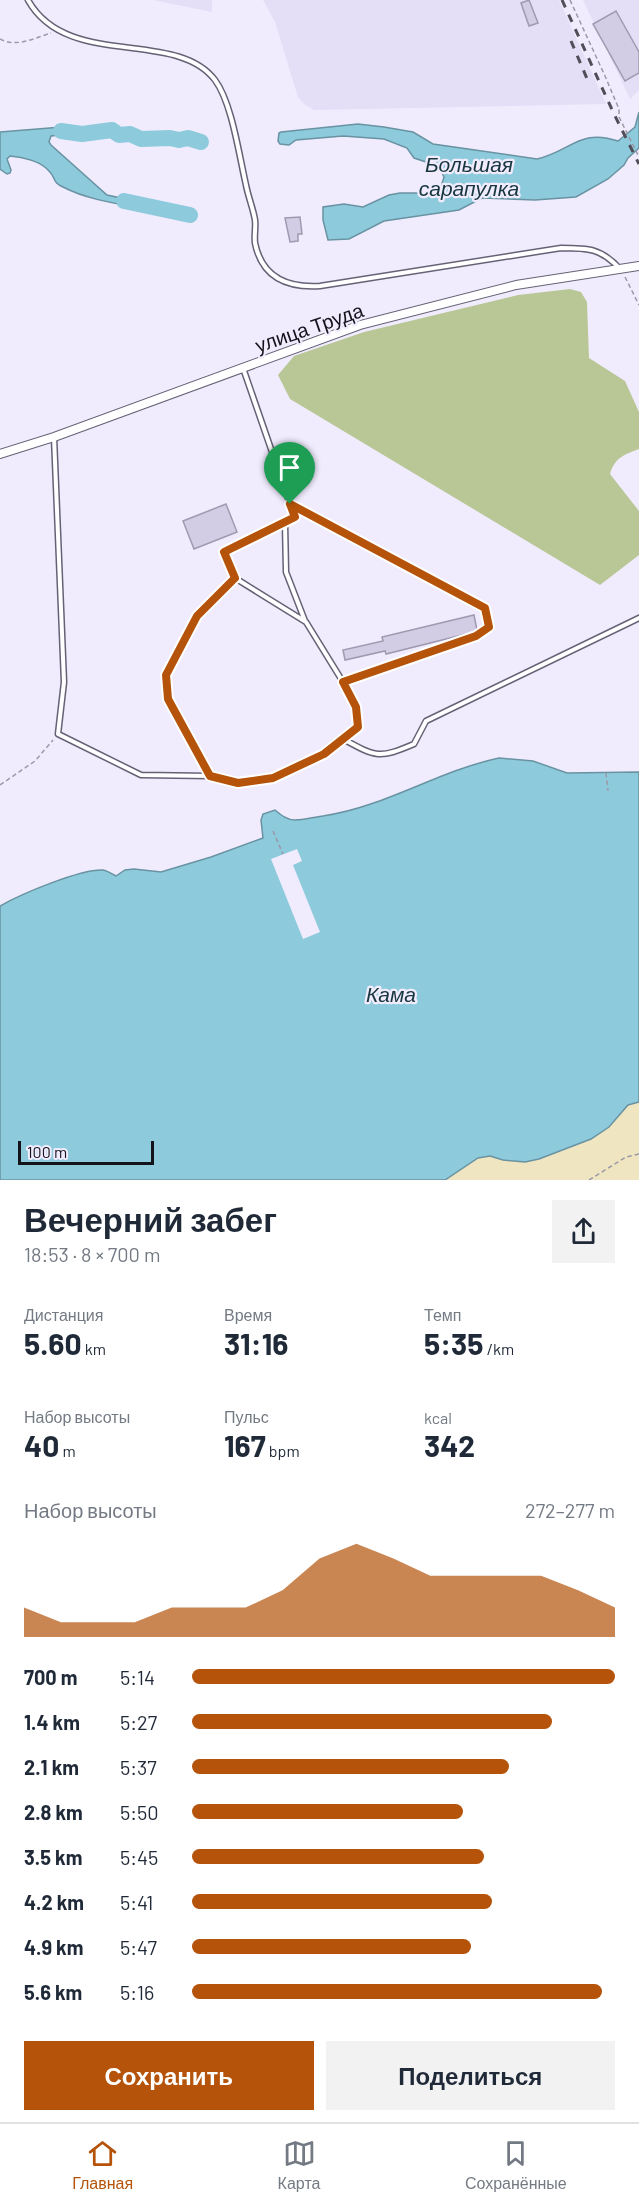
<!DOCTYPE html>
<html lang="ru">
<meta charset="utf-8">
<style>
:root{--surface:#fff;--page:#f2f2f3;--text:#1f2937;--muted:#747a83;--line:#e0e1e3;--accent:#b45309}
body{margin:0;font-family:Barlow,sans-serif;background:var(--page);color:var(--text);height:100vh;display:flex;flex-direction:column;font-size:22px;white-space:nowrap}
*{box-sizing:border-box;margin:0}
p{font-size:20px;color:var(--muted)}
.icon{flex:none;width:33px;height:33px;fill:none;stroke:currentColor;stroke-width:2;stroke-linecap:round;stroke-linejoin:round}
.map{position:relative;height:1180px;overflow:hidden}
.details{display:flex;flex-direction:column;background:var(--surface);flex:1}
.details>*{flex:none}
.scale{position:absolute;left:18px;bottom:15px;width:136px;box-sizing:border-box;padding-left:6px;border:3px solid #14121a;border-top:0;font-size:16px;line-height:21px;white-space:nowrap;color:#14121a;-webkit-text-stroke:4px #f0ecfe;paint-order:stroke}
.pin{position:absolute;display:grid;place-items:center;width:51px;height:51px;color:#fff;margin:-62px -26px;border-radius:50% 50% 50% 0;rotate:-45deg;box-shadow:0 0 6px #0007}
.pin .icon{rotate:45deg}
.round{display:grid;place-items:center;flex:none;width:63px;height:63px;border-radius:0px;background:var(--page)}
.head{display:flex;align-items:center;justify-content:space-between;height:102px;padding:0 24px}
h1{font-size:33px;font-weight:700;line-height:45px}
.figures{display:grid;grid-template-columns:repeat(3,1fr);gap:9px;height:102px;padding:6px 24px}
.figures div{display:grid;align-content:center}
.figures b{font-size:30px;font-weight:700}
.figures small{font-size:16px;font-weight:400}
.figures p{font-size:16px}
.chart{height:168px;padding:12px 24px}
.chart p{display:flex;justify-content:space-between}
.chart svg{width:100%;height:108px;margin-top:6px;fill:var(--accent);opacity:.7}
.button{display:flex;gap:12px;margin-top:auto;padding:12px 24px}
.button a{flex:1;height:69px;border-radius:0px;background:var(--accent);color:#fff;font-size:24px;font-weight:700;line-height:69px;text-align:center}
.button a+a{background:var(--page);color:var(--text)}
ul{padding:0 24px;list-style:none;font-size:20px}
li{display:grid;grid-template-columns:96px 72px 1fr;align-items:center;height:45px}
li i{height:15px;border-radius:8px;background:var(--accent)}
.menu{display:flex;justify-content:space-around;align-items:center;height:84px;border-top:2px solid var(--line);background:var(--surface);font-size:16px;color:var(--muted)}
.menu a{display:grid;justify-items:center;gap:3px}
.menu .current{color:var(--accent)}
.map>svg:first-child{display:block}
</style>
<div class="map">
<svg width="639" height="1180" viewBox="0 0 639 1180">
<rect width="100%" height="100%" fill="#f0ecfe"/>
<!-- built -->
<path fill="#e4def6" d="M153,0H212V12Z
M263,0H559L606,104L314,110L304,104L298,97L275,22Z
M583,0H639V90L630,99Z"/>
<!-- forest -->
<path fill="#b9c796" d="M570,289L581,292L587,302L589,358L625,381L639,412V449C624,455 615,457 610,474L639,511V555L600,585L290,399L278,375L294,356L364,332L518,295Z"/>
<!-- sand -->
<path fill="#efe5c0" d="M639,1102V1180H445L478,1158L490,1156L503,1160L564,1150L591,1139L609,1127L628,1105Z"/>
<!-- water -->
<path fill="#8dcadc" stroke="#6993a2" stroke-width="1.5" d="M639,112V148L628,158L624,165L608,179L576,197L535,200L482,198L459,210L384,221L349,239L328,240L323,220V207L344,204L363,207L389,195L400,193H430L441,187L444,177L440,169L432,164L414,158L407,148L384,139L343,136L296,140L289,145L280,144L278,141L279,133L281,132L358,124L384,127L413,132L433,144L537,159C571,151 580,128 618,141L635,127Z
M62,127L77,130L85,137L79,138L69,134L51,136L49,142L51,145L107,195L144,203L145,209C119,204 88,200 63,187C52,182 56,178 49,171C41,161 22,157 10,156L7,159L11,170L10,173L7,174L0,169V132Z
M499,758L533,761L567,773L639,772V1102L628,1105L609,1127L591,1139L539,1159L525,1162L503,1160L490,1156L478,1158L445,1180H0V906C21,894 80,869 103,870C108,871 112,874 116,876L125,870L134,869L161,872L211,857L263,838L261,820L263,814L275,810C281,815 287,820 295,820C304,820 314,817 323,816C385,807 438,771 499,758Z"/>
<!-- pier -->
<path fill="#f0ecfe" d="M297,849L302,861L293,865L320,932L303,939L271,859Z"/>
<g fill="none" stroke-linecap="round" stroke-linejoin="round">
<!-- river -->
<path stroke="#8dcadc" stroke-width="16" d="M61,131L82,134L112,130L119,135L130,134L141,139L170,138L179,140L188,138L201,142
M124,201L190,215"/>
</g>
<!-- building -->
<path fill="#d2cde4" stroke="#9f9aaf" stroke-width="1.5" d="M529,0L538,23L529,26L521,3Z
M616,11L639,52V73L625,81L593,24Z
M300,217L302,234H298V241L290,242L285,218Z
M226,504L237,532L194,549L183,521Z
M474,615L477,630L474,632L386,654L385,651L345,660L343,650L383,641L382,637Z"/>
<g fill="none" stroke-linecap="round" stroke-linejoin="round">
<defs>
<path id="lane" d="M28,0C67,70 176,28 215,80C232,103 239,155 246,185C248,196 253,208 255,220C256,227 254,235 255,243C262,278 288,288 320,286L561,248C588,248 601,248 620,269
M243,368L290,504L485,607L489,627L476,636L343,682L306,622L235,578L197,616L166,675L168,699L210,776L238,783L273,778L324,754L358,727L356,707L343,682
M54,437L64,682L58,734L141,775L210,776
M285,523L286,572L305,621
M235,578L224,552L295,517L290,504
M343,739C376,757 379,759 414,744L426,721L639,618"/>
<path id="street" d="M0,454L54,437L360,325L516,285L639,266"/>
</defs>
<!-- lane casing -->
<use href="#lane" stroke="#666276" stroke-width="7"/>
<!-- street casing -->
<use href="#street" stroke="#666276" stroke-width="10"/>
<!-- path -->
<path stroke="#9c99a7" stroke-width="1.5" stroke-dasharray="4.5 3" stroke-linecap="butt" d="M570,0L605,76L619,109V117L639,157
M0,39C16,48 35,38 51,33
M625,277L639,305
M606,773L608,791
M0,785L35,761L53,740
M273,831L283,854
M589,1180L626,1157L639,1154"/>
<!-- lane -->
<use href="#lane" stroke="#fff" stroke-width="4"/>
<!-- street -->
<use href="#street" stroke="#fff" stroke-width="8"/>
<!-- rail -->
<path stroke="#514e59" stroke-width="3" stroke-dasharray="8 8" stroke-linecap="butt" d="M562,0L614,114L639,164
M571,41L588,81"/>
</g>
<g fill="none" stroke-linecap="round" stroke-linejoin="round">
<defs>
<path id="route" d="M290,504L485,608L489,627L476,636L343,682L356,707L358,727L324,754L273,778L238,783L210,776L168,699L166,675L197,616L235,578L224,552L295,517Z"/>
</defs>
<!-- route casing -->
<use href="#route" stroke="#fff" stroke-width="12"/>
<!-- route -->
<use href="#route" stroke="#b45309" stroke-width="8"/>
</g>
<g text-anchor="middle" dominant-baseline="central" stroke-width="4.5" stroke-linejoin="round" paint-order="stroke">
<!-- street labels -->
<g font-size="20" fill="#14121a" stroke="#f0ecfe">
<text transform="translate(309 327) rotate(-19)">улица Труда</text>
</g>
<!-- water labels -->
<g font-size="21" font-style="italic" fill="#17363e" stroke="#f0ecfe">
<text x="469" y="163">Большая<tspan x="469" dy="24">сарапулка</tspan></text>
<text x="391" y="993">Кама</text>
</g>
</g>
</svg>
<div class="scale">100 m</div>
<div class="pin" style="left:290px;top:504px;background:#1e9e55"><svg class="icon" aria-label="arrive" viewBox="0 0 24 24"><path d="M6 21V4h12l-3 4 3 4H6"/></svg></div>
</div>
<section class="details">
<div class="head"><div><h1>Вечерний забег</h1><p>18:53 · 8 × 700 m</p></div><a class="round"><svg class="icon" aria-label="share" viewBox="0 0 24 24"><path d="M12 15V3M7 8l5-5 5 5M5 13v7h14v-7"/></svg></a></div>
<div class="figures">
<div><p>Дистанция</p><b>5.60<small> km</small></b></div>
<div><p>Время</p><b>31:16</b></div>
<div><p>Темп</p><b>5:35<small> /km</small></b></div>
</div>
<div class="figures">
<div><p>Набор высоты</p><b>40<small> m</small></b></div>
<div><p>Пульс</p><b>167<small> bpm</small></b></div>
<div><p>kcal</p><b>342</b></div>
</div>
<div class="chart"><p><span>Набор высоты</span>272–277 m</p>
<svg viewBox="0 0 160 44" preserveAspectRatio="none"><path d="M0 44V32L10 38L20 38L30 38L40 32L50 32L60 32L70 25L80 12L90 6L100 12L110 19L120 19L130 19L140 19L150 25L160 32V44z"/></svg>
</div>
<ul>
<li><b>700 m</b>5:14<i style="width:100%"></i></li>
<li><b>1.4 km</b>5:27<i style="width:85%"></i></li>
<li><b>2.1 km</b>5:37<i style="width:75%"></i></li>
<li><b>2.8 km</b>5:50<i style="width:64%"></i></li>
<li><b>3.5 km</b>5:45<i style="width:69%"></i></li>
<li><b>4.2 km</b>5:41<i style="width:71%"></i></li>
<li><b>4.9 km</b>5:47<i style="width:66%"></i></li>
<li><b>5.6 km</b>5:16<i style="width:97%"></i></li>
</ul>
<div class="button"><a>Сохранить</a><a>Поделиться</a></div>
</section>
<nav class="menu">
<a class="current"><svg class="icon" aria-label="home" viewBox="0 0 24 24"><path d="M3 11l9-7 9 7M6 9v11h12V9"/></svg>Главная</a>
<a><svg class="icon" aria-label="map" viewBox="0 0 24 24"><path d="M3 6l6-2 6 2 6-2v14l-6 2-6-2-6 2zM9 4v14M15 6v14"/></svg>Карта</a>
<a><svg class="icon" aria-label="saved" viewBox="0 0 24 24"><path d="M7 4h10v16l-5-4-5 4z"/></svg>Сохранённые</a>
</nav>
